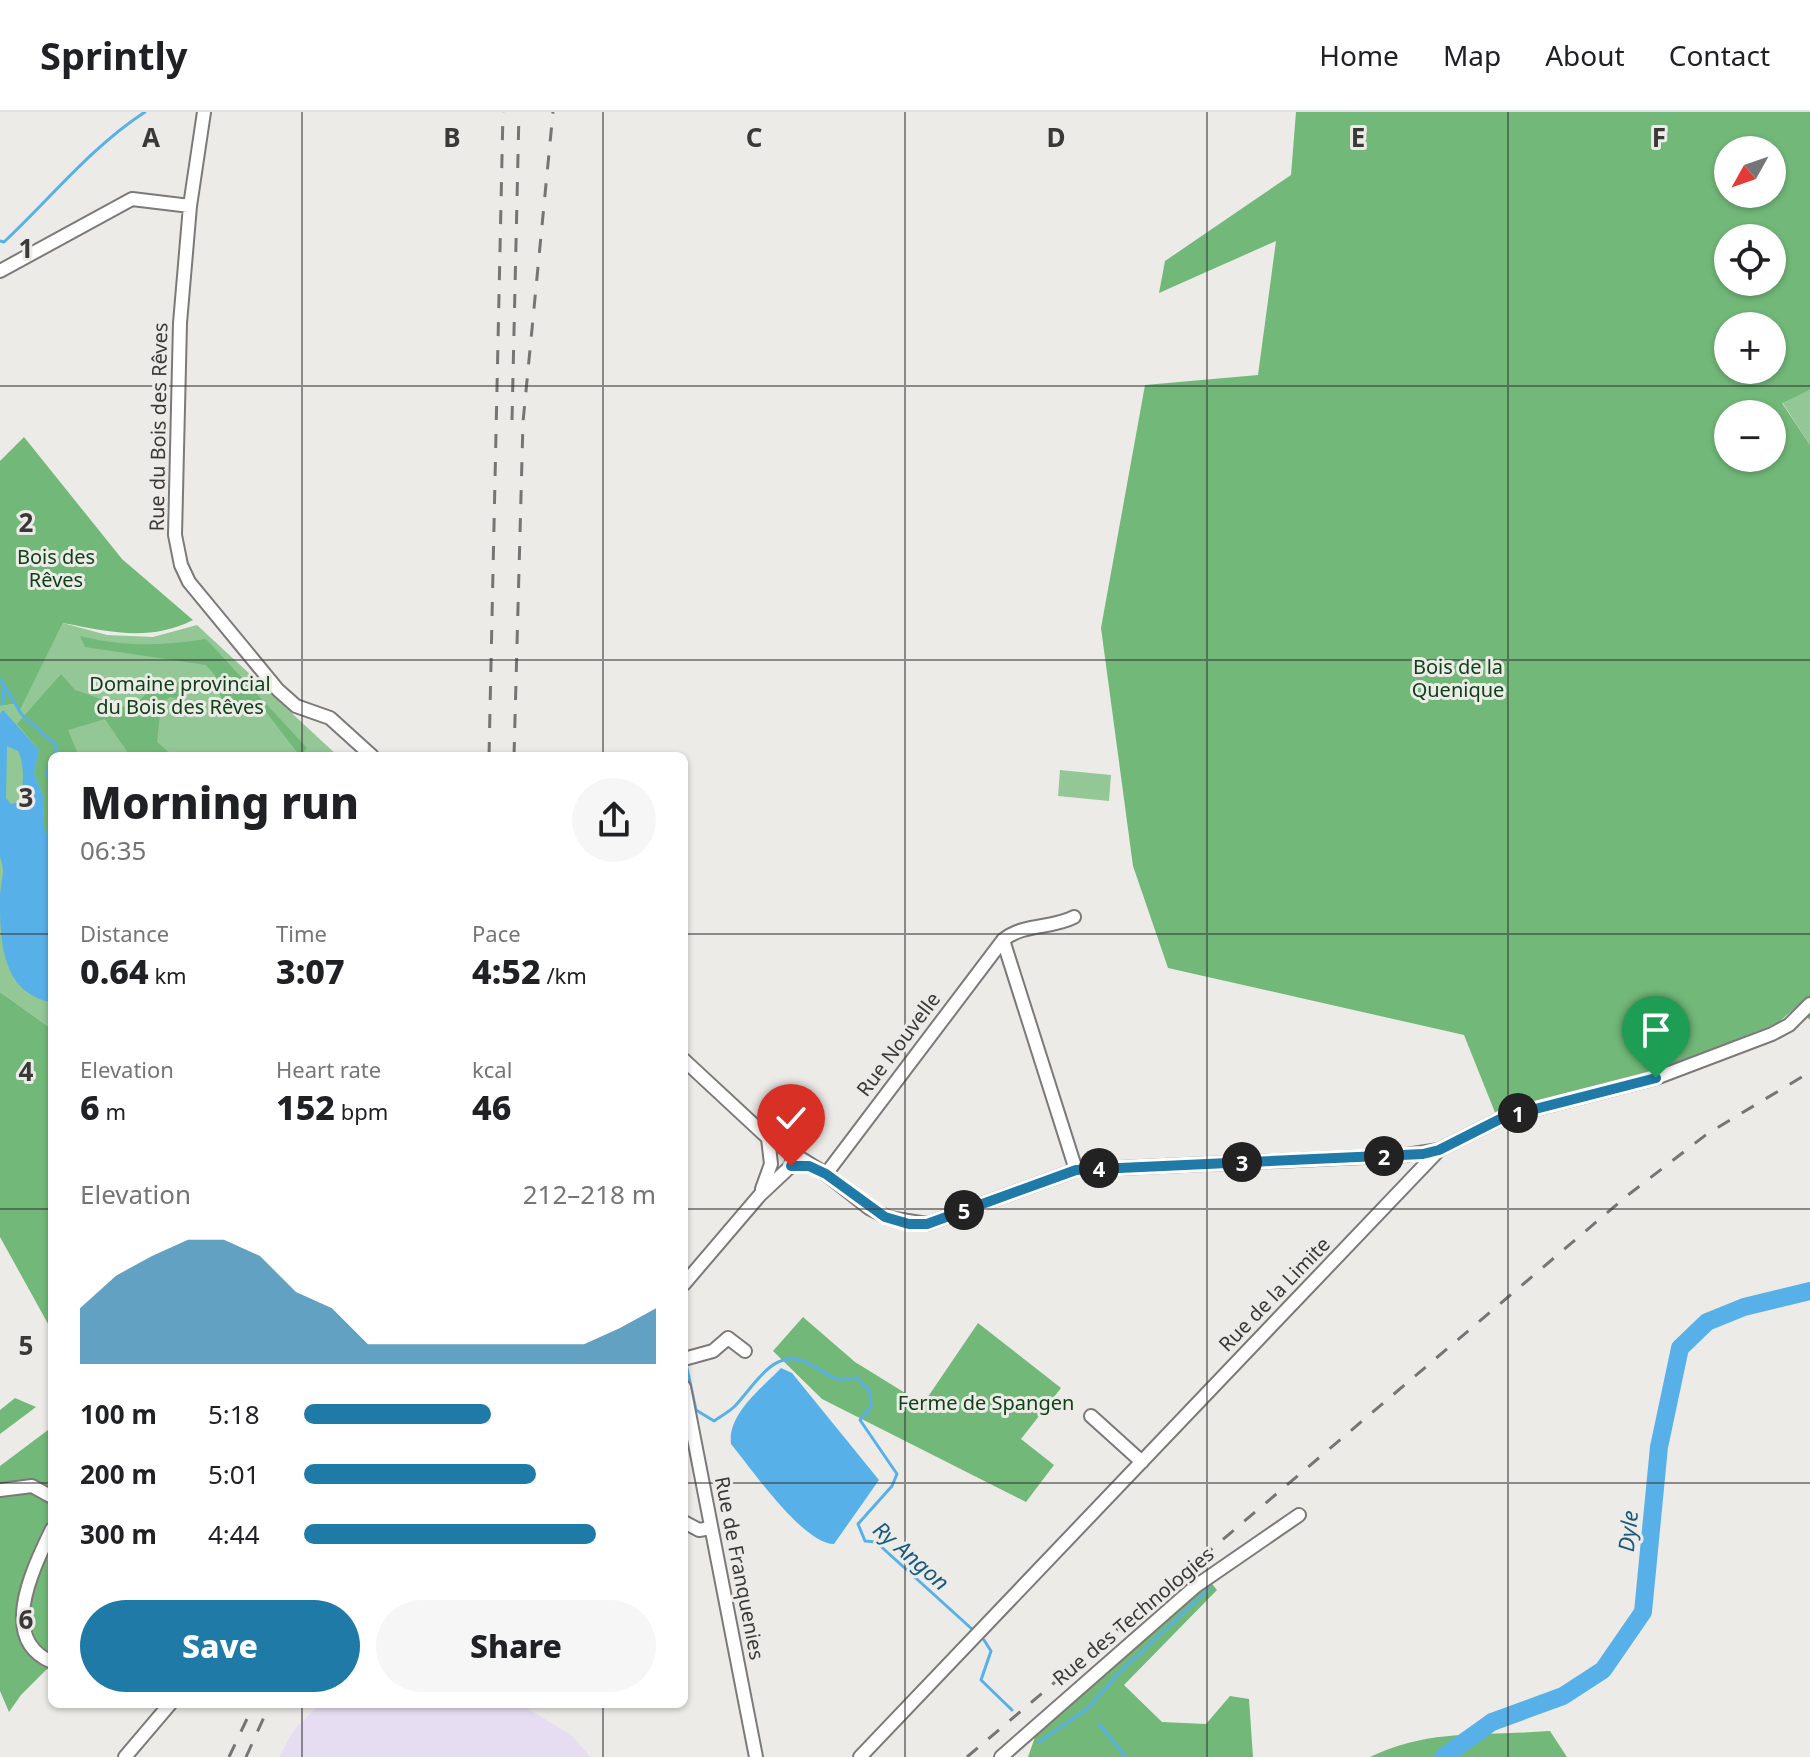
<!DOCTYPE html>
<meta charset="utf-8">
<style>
:root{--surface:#fff;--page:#f6f6f6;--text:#202124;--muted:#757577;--line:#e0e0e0;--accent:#207aa8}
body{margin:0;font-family:"Noto Sans",sans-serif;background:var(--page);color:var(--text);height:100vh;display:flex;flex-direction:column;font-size:30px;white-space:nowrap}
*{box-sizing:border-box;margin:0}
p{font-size:26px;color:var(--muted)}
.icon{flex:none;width:44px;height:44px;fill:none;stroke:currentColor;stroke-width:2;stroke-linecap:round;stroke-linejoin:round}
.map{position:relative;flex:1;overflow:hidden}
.sheet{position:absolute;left:48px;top:640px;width:640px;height:956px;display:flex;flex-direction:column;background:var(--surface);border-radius:12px;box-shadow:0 2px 6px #0004}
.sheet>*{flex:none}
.needle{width:52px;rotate:230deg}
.controls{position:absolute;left:1714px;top:24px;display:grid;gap:16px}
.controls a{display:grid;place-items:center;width:72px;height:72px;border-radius:50%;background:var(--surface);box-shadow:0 2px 6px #0004;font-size:40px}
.pin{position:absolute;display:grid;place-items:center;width:68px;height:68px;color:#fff;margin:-82px -34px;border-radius:50% 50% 50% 0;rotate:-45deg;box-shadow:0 0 8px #0007}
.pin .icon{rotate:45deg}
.km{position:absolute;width:40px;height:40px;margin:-20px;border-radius:50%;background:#222;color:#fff;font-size:22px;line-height:40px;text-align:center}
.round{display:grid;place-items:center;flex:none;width:84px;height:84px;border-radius:42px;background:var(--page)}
.summary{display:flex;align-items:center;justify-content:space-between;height:136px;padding:0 32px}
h1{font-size:44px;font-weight:800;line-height:60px}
.figures{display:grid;grid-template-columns:repeat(3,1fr);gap:12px;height:136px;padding:8px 32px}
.figures div{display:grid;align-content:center}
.figures b{font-size:34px;font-weight:800}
.figures small{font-size:22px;font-weight:400}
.figures p{font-size:22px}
.chart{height:224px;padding:16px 32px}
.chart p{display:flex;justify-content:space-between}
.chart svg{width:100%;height:144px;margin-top:8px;fill:var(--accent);opacity:.7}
.button{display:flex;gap:16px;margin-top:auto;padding:16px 32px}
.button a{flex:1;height:92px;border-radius:48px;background:var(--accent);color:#fff;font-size:32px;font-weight:800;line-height:92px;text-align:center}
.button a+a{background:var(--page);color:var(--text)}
ul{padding:0 32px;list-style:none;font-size:26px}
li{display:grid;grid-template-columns:128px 96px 1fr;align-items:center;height:60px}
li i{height:20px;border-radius:10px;background:var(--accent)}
header{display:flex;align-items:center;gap:48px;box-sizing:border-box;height:112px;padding:0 40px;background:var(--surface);border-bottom:2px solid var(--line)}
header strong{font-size:38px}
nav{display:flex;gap:44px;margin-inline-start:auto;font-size:28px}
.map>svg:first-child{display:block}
</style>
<header>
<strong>Sprintly</strong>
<nav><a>Home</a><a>Map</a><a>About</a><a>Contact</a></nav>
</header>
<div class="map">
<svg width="1810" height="1645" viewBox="0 0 1810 1645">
<rect width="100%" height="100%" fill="#edebe8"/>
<!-- industrial -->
<path fill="#e6ddf2" d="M320,1592H520L571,1623L591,1645H279L293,1619Z"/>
<!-- green -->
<path fill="#93c796" d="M1810,278V333L1782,290Z
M63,511L107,523L153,525L197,513L338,644H52V917L0,880V594L14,592L20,597Z
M1060,658L1111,663L1109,689L1058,684Z"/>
<!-- forest -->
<path fill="#72b979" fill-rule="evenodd" d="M1296,0H1810V278L1782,291L1810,333V908L1796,895L1778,911L1690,946L1498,1008L1464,923L1168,856L1133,754L1101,516L1145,273L1258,263L1276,129L1159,181L1165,149L1291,63ZM1728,38H1772V82H1728ZM1728,126H1772V170H1728ZM1728,214H1772V258H1728ZM1728,302H1772V346H1728Z
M24,325L122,447L193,508C149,530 110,520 63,511L20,598L14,592L0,594V349Z
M80,524C124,535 161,534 206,527L307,636L300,644L260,592L222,589L215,563L206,553L85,535Z
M61,562L75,578L133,598C145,578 162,568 185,571L181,588L170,585L161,593L157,630L173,644H130L105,607L68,618L79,644H52V733L43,713L44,686L34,661L39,638L17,612Z
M0,880L52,917V1219L0,1125Z
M803,1205L855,1250L923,1292L978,1211L1061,1276L1021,1327L1054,1353L1026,1390L822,1287L773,1239Z
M15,1286L36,1295L0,1322V1298Z
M52,1315V1558L47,1557L21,1583L9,1600L0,1579V1354Z
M1209,1468L1217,1478L1124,1573L1162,1610L1206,1612L1230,1584L1249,1587L1253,1645H1028L1035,1625Z
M1550,1619L1567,1645H1370C1428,1616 1487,1624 1550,1619Z"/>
<!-- water -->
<path fill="#57b1e8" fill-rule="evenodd" d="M3,598L39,638L34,661L44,686L43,713L52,733V890C41,889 32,884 23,877C0,855 0,816 0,783C1,768 6,760 0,745V602ZM7,634L18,639C25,653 24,675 19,690L11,692L6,686Z
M781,1256L792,1261L879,1368L834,1432C803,1432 751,1356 731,1332C727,1302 762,1276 781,1256Z"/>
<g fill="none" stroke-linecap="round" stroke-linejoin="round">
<!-- stream -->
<path stroke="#57b1e8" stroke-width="3" d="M0,129L4,130C51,86 90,36 145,0
M0,567L4,573L3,592
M4,573L22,603L56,633V644
M52,648L46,662L52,668
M687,1256L696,1298L714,1309C721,1304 729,1300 735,1294C756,1272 774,1233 810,1252C831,1263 831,1270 857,1266L870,1280L871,1295L860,1308L897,1362L892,1374L858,1412L865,1429L876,1430L973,1518
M984,1528L991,1539L981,1568L1012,1598
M1099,1612L1126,1645
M1039,1630L1087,1597L1121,1559L1209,1477"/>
<!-- river -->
<path stroke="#57b1e8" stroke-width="18" d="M1443,1645L1492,1610L1563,1584L1603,1558L1643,1500L1659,1335L1680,1236L1707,1210L1744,1195L1810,1179"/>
<defs>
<path id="minor" d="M204,0L190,94L180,211L175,423L181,453L189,470L278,578L296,594L330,606L372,644
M0,159L132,87L190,94
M1003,828L1076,1058
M684,948L768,1026L826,1062L869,1096L889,1106L927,1112L1076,1058L1406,1043L1439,1038
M826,1062L1003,828C1024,811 1051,817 1074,805
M762,1077L771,1052L768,1026
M684,1172L760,1083L791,1054L793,1043
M684,1247L713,1239L728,1226L745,1239
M684,1275L756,1645
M1091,1304L1142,1350
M0,1378L32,1374L52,1385
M684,1410L699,1418L711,1416
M52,1417C29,1464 0,1528 52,1550
M125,1645L170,1592
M860,1645L1439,1038L1504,1005L1656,966L1772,922L1789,913L1810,892
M1001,1645L1196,1474L1299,1403"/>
</defs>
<!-- minor casing -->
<use href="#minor" stroke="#7c7a78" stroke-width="16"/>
<!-- minor -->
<use href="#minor" stroke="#fff" stroke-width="12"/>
<!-- rail -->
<path stroke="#767573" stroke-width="3" stroke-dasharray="14 14" stroke-linecap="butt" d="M512,308L519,0
M489,644L503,0
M514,644L523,310L553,0
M229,1645L254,1592
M246,1645L270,1592
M967,1645L1628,1083L1707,1022L1810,960"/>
</g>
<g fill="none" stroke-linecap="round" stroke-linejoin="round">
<defs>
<path id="route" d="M791,1054H809L826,1062L885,1105L909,1112H927L1076,1058L1423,1042L1439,1038L1504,1005L1656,966"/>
</defs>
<!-- route casing -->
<use href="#route" stroke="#fff" stroke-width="16"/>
<!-- route -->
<use href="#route" stroke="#207aa8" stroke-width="10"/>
</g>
<!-- grid -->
<path fill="none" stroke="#3a3938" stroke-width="2" stroke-opacity="0.55" d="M302,0V644M603,0V644M905,0V1645M1207,0V1645M1508,0V1645M0,274H1810M0,548H1810M0,822H52M684,822H1810M0,1097H52M684,1097H1810M0,1371H52M684,1371H1810M302,1592V1645M603,1592V1645"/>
<g text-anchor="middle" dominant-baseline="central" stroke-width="6" stroke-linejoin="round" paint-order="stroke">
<!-- street labels -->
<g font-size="20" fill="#3a3938" stroke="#edebe8">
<text transform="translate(158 315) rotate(-89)">Rue du Bois des Rêves</text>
<text transform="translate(898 932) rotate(-53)">Rue Nouvelle</text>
<text transform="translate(1274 1182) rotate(-46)">Rue de la Limite</text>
<text transform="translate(740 1456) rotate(79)">Rue de Franquenies</text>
<text transform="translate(1133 1504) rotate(-40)">Rue des Technologies</text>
</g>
<!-- park labels -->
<g font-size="20" fill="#0d4117" stroke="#edebe8">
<text x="56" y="444">Bois des<tspan x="56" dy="23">Rêves</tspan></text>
<text x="1458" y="554">Bois de la<tspan x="1458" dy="23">Quenique</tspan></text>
<text x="180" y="571">Domaine provincial<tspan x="180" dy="23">du Bois des Rêves</tspan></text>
<text x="986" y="1290">Ferme de Spangen</text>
</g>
<!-- water labels -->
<g font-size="22" font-style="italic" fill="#165a7e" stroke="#edebe8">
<text transform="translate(1627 1419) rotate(-84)">Dyle</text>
<text transform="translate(912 1443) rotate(41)">Ry Angon</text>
</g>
</g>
<g font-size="26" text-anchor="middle" font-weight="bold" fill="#3a3938" stroke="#edebe8" stroke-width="6" stroke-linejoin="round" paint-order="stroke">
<text x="151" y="35">A</text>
<text x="452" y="35">B</text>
<text x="754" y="35">C</text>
<text x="1056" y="35">D</text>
<text x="1358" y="35">E</text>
<text x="1659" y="35">F</text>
<text x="26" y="146">1</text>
<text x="26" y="420">2</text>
<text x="26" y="695">3</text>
<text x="26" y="969">4</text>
<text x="26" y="1243">5</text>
<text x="26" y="1517">6</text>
</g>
</svg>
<div class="controls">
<a><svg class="needle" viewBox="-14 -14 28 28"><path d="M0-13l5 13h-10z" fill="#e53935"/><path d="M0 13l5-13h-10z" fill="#757577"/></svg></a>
<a><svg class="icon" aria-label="locate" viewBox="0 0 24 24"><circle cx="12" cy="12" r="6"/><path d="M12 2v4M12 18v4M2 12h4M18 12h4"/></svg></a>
<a>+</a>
<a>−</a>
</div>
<div class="pin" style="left:1656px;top:966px;background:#1e9e55"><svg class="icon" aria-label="arrive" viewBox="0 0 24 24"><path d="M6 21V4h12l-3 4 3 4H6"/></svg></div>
<div class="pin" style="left:791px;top:1054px;background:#d93025"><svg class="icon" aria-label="check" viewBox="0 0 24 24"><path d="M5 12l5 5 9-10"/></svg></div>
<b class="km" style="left:1518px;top:1001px">1</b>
<b class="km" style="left:1384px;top:1044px">2</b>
<b class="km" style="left:1242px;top:1050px">3</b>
<b class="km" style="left:1099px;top:1056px">4</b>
<b class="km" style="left:964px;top:1098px">5</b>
<section class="sheet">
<div class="summary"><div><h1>Morning run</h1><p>06:35</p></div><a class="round"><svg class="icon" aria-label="share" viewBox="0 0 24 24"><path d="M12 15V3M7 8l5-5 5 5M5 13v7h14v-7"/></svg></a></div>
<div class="figures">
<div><p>Distance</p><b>0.64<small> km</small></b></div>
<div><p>Time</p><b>3:07</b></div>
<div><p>Pace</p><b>4:52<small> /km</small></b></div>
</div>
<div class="figures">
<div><p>Elevation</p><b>6<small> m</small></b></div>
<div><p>Heart rate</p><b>152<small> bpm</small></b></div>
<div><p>kcal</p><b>46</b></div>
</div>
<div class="chart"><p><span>Elevation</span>212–218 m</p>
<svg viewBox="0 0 160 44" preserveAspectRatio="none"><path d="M0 44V27L10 17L20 11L30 6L40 6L50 11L60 22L70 27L80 38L90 38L100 38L110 38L120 38L130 38L140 38L150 33L160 27V44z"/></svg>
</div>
<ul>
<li><b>100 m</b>5:18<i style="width:53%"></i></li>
<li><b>200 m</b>5:01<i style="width:66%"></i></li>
<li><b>300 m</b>4:44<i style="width:83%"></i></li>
</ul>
<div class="button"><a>Save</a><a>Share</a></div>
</section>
</div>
